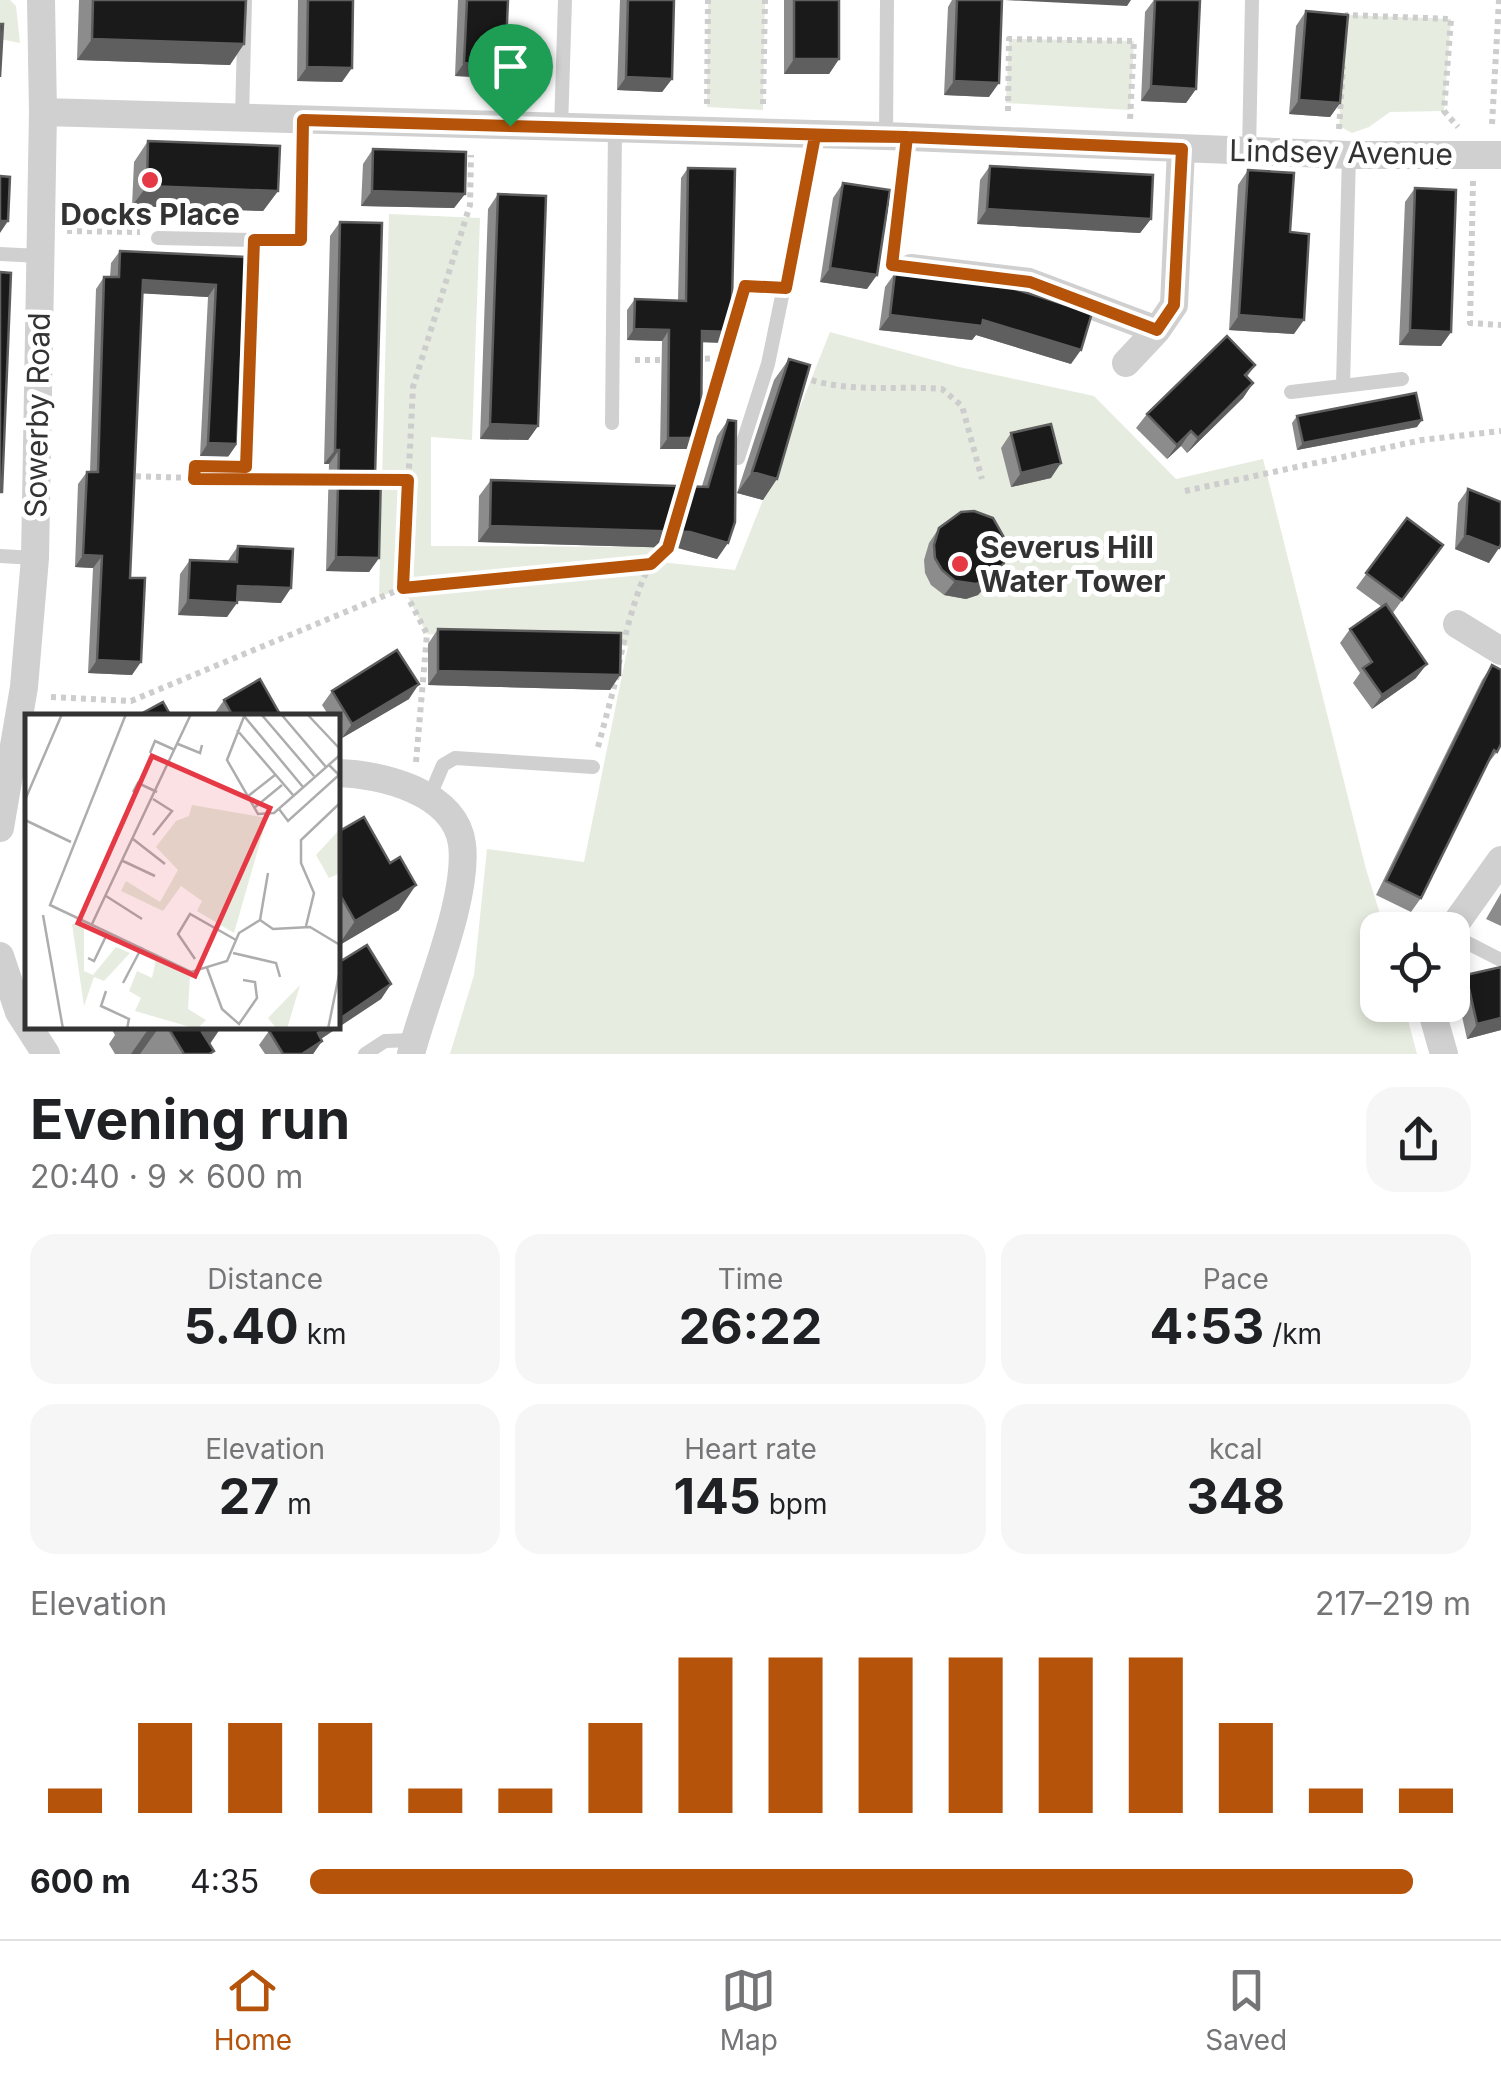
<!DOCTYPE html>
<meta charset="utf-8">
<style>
:root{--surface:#fff;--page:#f6f6f6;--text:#202124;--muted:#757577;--line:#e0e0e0;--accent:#b45309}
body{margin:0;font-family:Inter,sans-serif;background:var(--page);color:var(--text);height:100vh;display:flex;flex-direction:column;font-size:38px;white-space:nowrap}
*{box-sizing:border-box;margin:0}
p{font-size:32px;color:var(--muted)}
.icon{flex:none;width:55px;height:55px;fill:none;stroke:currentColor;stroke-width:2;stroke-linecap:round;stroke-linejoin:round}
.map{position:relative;height:1054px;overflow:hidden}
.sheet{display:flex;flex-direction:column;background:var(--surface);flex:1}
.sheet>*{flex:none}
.buttons{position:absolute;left:1360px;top:912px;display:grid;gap:20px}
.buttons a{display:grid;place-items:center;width:110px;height:110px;border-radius:20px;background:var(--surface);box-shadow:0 5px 15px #0003;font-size:50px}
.pin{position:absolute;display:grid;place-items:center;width:85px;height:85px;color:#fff;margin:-102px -42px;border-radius:50% 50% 50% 0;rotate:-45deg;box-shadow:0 0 10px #0007}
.pin .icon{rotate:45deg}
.round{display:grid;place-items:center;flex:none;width:105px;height:105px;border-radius:30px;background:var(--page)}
.overview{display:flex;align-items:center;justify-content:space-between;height:170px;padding:0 30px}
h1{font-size:55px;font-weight:700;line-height:75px}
.stats{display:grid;grid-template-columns:repeat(3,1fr);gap:15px;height:170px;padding:10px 30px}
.stats div{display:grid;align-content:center;border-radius:25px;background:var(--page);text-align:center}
.stats b{font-size:50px;font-weight:700}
.stats small{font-size:28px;font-weight:400}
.stats p{font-size:28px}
.chart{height:280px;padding:20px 30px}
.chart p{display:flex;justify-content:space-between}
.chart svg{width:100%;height:180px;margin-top:10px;stroke:var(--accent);stroke-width:6}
ul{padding:0 30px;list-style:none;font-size:32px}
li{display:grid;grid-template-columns:160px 120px 1fr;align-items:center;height:75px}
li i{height:25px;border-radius:12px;background:var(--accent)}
.dock{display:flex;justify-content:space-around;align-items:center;height:140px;border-top:2px solid var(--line);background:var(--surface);font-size:28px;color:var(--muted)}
.dock a{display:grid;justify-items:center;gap:5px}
.dock .selected{color:var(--accent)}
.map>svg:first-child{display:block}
</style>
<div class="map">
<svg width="1501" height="1054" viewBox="0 0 1501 1054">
<rect width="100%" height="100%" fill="#fff"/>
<!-- green -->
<path fill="#e6ecdf" d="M0,0H10L16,6L20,43L0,39Z
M708,0H765L763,110L707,107Z
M1347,15L1451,19L1444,111L1390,112L1369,127L1352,133L1339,126Z
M1009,39L1134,41L1130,110L1006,103Z
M389,214L480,218L472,440L431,437V546L655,547L660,562L735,570L830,332L959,367L1094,396L1176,479L1263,459L1366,869L1385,930H1378V1005H1404L1417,1054H450L474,975L487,849L584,862L628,646L427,634L403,588L379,597Z"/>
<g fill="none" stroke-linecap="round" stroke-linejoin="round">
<!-- path -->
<path stroke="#cdcdcd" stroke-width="6" stroke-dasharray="5 5" stroke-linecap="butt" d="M1346,19L1347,15L1451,19L1444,111L1458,127
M707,104L708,0
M763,104L765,0
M1008,111L1009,39L1134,41L1130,120
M1492,124L1499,0
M1339,129L1343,66
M1473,181L1470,323L1501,325
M67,231L140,232
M894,244L903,167
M695,359L724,358
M635,360H668
M802,377C849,394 894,385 942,389L962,406L982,479
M126,476L229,479
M194,479L195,466L226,467
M266,479L334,480
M376,480H408
M1185,491L1422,440L1501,431
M684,494L745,286H760
M619,664C624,639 637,585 651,564C658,554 667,552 671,540
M51,697L131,701L403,588L651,564
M598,747L617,676
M416,762L427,634L403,588L413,387L470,205L471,155"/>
<!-- service -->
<path stroke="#d0d0d0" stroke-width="14" d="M242,117L245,0
M561,128L565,0
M886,136L887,0
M1249,152L1252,0
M158,238L253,240
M0,254L40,256
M1343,385L1349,155
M1291,392L1402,379
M612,423L615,129
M738,458L768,364L815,136
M246,467L253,240H301L303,120
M0,556L35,558
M429,798L443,765L455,758L593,767
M1452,935L1501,960
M365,1054L385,1041L414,1040"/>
<!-- minor -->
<path stroke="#d0d0d0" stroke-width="28" d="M43,112L886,136L1349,155H1501
M911,268L1029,282L1157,330L1174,305L1181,149
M1126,363L1157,330
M1457,624L1501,651
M338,773C381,774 455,792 462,844C469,899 425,998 411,1054
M0,828L24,687L35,558L43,112L41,0
M1451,930L1501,860
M0,956L19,1012L28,1026
M1430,1005L1444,1054
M28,1026L46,1054"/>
</g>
<!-- wall -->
<path fill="#8c8c8c" d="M79,0H246L230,65L77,60Z
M298,0H353L342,82L297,81Z
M458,0H508L505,65L496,78L455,76Z
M620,0H674L672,79L662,92L617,90Z
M784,0H839V59L829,74H784Z
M952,0H957L989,97L944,95L948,7Z
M1154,0H1200L1196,89L1186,103L1141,101L1145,12Z
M1306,11L1340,103L1330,117L1289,114L1296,26Z
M148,141L278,191L263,211L132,206L134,162Z
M373,149L465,194L454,208L361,206L363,164Z
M990,166L1151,219L1140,233L977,224L980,180Z
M688,168L727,343L702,342L693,449H660L662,341L627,340V310L635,299L678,300L681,178Z
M1248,170L1290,232L1294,334L1229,330L1238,185Z
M843,183L867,289L820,282L833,198Z
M1415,188L1451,332L1441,346L1399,345L1405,202Z
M498,194L538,426L528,440L480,439L488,209Z
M340,222L375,476L379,558L369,572L326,571L329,464H324L330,236Z
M120,251L246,257L228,457L200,456L208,297L142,293L130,578L132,675L88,673L93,568L75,567L78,484L87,472H90L96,289L104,277H110L111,263Z
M895,273L1071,364L976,335L972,340L879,330L885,287Z
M789,359L763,500L737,493L774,380Z
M1255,365L1247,377L1253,383L1243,398L1187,453L1181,446L1167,459L1136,428L1147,414Z
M1297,416L1417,427L1297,450L1292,423Z
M728,420L717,559L678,548L478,542L479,496L491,480L702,486L717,436Z
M1011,433L1051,478L1011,487L1001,448Z
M1468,489L1489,563L1455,549L1458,503Z
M1407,518L1443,545L1392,614L1416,678L1372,709L1353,683L1360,673L1340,643L1350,629L1382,607L1356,588Z
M939,528L1004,563L994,577L978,595L966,599L944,595L931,585L925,573L924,560L929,543Z
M238,546L281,603L237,601L227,617L178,615L180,574L190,560L227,562Z
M438,629L620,675L610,690L428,685V644Z
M1492,665L1497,752L1486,766L1421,898L1411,912L1376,895L1482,680Z
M332,691L409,699L342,738L338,731V716H329L322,705Z
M224,700L281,716H215L214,714Z
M338,832L399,910L338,946Z
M1501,893V926L1486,919Z
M1466,975L1501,1030L1467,1039L1456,989Z
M391,984L381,999L321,1039L322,1041L313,1054H265L259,1045L269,1031Z
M112,1026H222L210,1044L212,1054H115L109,1044L115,1035L111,1028Z"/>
<!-- shaded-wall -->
<path fill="#5f5f5f" d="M1005,0H1131L1127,6Z
M92,39L244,44L230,65L77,60Z
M794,59H839L829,74H784Z
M464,63L505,65L496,78L455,76Z
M307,67L352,68L342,82L297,81Z
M626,77L672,79L662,92L617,90Z
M954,81L999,83L989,97L944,95Z
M1151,86L1196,89L1186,103L1141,101Z
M1299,100L1340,103L1330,117L1289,114Z
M147,186L278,191L263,211L132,206Z
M372,191L465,194L454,208L361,206Z
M987,209L1151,219L1140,233L977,224Z
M0,221H8L0,233Z
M830,268L877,275L867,289L820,282Z
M143,280L216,285L208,297L134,293Z
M890,315L983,320L1081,350L1071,364L976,335L972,340L879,330Z
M1239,315L1304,320L1294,334L1229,330Z
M634,329L669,330L662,341L627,340Z
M1410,330L1451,332L1441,346L1399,345Z
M702,331L734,332L727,343L695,342Z
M1253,383L1243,398L1187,453L1198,438Z
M1422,420L1417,427L1297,450L1303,443Z
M490,424L538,426L528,440L480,439Z
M1191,431L1181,446L1167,459L1177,445Z
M668,438H701L693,449H660Z
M208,443L237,444L228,457L200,456Z
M335,450H339L329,464H324Z
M1061,463L1051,478L1011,487L1021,473Z
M752,472L777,479L763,500L737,493Z
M490,526L690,532L728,543L717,559L678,548L478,542Z
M1465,535L1499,548L1489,563L1455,549Z
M83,555L102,556L93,568L75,567Z
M336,557L379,558L369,572L326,571Z
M1004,563L994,577L978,595L966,599L944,595L955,581Z
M238,586L291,588L281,603L228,600Z
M188,600L237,603L227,617L178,615Z
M97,660L141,662L132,675L88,673Z
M1427,664L1416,678L1372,709L1382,695Z
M438,671L620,675L610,690L428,685Z
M419,684L409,699L342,738L352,724Z
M416,885L399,910L338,946L355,921Z
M391,984L381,999L307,1048L318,1033L328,1026H338V1020Z
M1501,1018V1030L1467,1039L1477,1024Z
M155,1026H160L140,1054H131L147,1031Z
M210,1026H222L206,1049L202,1032Z
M322,1041L313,1054H302Z"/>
<!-- building -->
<path fill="#1a1a1a" stroke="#5f5f5f" stroke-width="2.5" d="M93,0H246L244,44L92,39Z
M308,0H353L352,68L307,67Z
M467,0H508L505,65L464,63Z
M628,0H674L672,79L626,77Z
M794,0H839V59H794Z
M957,0H1002L999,83L954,81Z
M1155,0H1200L1196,89L1151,86Z
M1306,11L1348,15L1340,103L1299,100Z
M0,24H3L0,77Z
M148,141L280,146L278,191L147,186Z
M373,149L466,152L465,194L372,191Z
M990,166L1153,175L1151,219L987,209Z
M688,168L735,169L732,302H735L734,332L702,331L701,438H668L669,330L634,329L635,299L686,301Z
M1248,170L1294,173L1290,232L1309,234L1304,320L1239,315Z
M0,176L10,177L8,221H0Z
M843,183L890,190L877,275L830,268Z
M1415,188L1456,190L1451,332L1410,330Z
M498,194L546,196L538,426L490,424Z
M340,222L382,223L375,476H381L379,558L336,557L339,450H335Z
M120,251L246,257L237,444L208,443L216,285L143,280L130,578H145L141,662L97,660L102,556L83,555L87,472H98L104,277H119Z
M0,272L11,273L2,492H0Z
M895,273L1002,285L1092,313L1081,350L983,320L982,326L890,315Z
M1227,336L1255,365L1245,375L1253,383L1198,438L1191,431L1177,445L1147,414Z
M789,359L810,365L777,479L752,472Z
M1416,393L1422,420L1303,443L1297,416Z
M728,420L736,421L735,522L728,543L690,532L490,526L491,480L708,487Z
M1051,424L1061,463L1021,473L1011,433Z
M1468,489L1501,502V544L1499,548L1465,535Z
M974,511L993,518L1006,541L1004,563L988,580L976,584L955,581L942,570L935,558L934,545L939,528L961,512Z
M1407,518L1443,545L1402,600L1366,573Z
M238,546L293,549L291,588L238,586L237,603L188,600L190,560L237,562Z
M1386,604L1427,664L1382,695L1363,668L1372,662L1350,629Z
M438,629L621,633L620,675L438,671Z
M397,650L419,684L352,724L332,691Z
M1492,665L1501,670V744L1497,752L1494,750L1421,898L1386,881Z
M260,679L281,716H233L224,700Z
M163,702L171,716H137Z
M364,817L390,863L400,857L416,885L355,921L338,891V832Z
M367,945L391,984L338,1020V963Z
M1501,967V1018L1477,1024L1466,975Z
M167,1026H210L202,1032L214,1051L209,1054H184Z
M276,1026H328L318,1033L322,1041L302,1054H283L269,1031Z"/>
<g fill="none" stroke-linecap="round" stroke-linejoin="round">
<defs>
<path id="route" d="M510,126L303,120L301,240H254L246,467L195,466L194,479L408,480L403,588L651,564L668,548L745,286L786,288L815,136L907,137L1182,149L1174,305L1157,330L1030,282L892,265L907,137L510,126"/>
</defs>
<!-- route casing -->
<use href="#route" stroke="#fff" stroke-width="20"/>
<!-- route -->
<use href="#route" stroke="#b45309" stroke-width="12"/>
</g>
<!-- markers -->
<g fill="#e63946" stroke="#fff" stroke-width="4">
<circle cx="150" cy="180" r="10"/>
<circle cx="960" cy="564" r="10"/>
</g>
<g text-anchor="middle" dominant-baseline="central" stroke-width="10" stroke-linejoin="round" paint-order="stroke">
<!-- street labels -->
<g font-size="30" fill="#333" stroke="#fff">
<text transform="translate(1341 152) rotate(1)">Lindsey Avenue</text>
<text transform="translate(37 415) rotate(-89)">Sowerby Road</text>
</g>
<!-- poi labels -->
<g font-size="30" font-weight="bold" fill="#333" stroke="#fff">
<text x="150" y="214">Docks Place</text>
<text x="980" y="547" text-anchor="start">Severus Hill<tspan x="980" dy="34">Water Tower</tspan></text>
</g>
</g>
<!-- overview -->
<g transform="translate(25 714)">
<rect width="315" height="315" fill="#fff"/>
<path d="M167,91L242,104L209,219L172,197L177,187L156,172L138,197L96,177L101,167L135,188L153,156L131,133L151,107L164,102ZM315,115V159L304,164L291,141ZM59,209V257L68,261L91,233L105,239L79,267L69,263L59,292L47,210ZM131,245L165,261L163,295L181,306L172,315L110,297L116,284L104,277L112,257L127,264ZM275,271L262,315H252L243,304Z" fill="#e6ecdf"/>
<path fill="none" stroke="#adadad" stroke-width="2.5" d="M101,0L25,191L166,258L202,247L214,219L235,206M220,0L202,46L233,100L249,99L315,41M236,0L289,62M256,0L301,53M282,0L315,35M219,2L278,73M212,16L268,81M153,30L175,39L177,31M125,39L130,27L150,36M108,78L113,69L132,78M222,83L250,61M0,86L37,0M229,94L257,71M254,95L263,107L314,61L304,51M0,106L46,128M128,121L147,97L128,85M108,125L140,150M98,147L130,162M81,182L117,205M18,201L38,315M235,206L248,215L285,213L315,231M235,206L243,159M67,210L166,0M281,212L289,179L276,149V126L315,89M208,239L251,249L255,263M63,244L69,247L83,218M170,245L153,220L165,200L211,226M182,254L197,295L214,310L232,284L230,268L218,266M98,269L117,233M81,277L76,292L104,305L102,315M303,315L315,256"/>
<path fill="#e63946" fill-opacity="0.15" stroke="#e63946" stroke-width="5" d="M127,42L245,94L170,262L53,209Z"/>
<rect width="315" height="315" fill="none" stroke="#333" stroke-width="5"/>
</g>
</svg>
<div class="buttons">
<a><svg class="icon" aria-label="locate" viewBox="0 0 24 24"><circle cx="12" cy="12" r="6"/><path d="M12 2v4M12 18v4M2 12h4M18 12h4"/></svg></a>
</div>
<div class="pin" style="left:510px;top:126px;background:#1e9e55"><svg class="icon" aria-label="arrive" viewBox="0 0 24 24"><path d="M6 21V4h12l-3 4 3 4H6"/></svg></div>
</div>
<section class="sheet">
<div class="overview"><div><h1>Evening run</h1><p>20:40 · 9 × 600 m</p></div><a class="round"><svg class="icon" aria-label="share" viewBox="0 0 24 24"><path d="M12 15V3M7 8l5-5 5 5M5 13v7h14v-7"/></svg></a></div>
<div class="stats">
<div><p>Distance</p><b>5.40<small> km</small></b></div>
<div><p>Time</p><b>26:22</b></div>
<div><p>Pace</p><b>4:53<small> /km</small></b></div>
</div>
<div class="stats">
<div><p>Elevation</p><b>27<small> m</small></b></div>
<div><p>Heart rate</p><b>145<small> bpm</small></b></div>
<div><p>kcal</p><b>348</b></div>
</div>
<div class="chart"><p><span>Elevation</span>217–219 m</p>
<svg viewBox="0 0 160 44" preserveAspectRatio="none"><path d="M5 44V38M15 44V22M25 44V22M35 44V22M45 44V38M55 44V38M65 44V22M75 44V6M85 44V6M95 44V6M105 44V6M115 44V6M125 44V6M135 44V22M145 44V38M155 44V38"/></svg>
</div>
<ul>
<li><b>600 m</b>4:35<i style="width:95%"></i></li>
</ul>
</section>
<nav class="dock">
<a class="selected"><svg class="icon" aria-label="home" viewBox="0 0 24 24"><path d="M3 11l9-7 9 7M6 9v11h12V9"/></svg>Home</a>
<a><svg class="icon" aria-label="map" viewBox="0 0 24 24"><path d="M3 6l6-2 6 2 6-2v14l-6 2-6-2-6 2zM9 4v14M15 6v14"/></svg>Map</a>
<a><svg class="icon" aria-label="saved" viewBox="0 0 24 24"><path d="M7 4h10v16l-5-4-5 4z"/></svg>Saved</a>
</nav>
